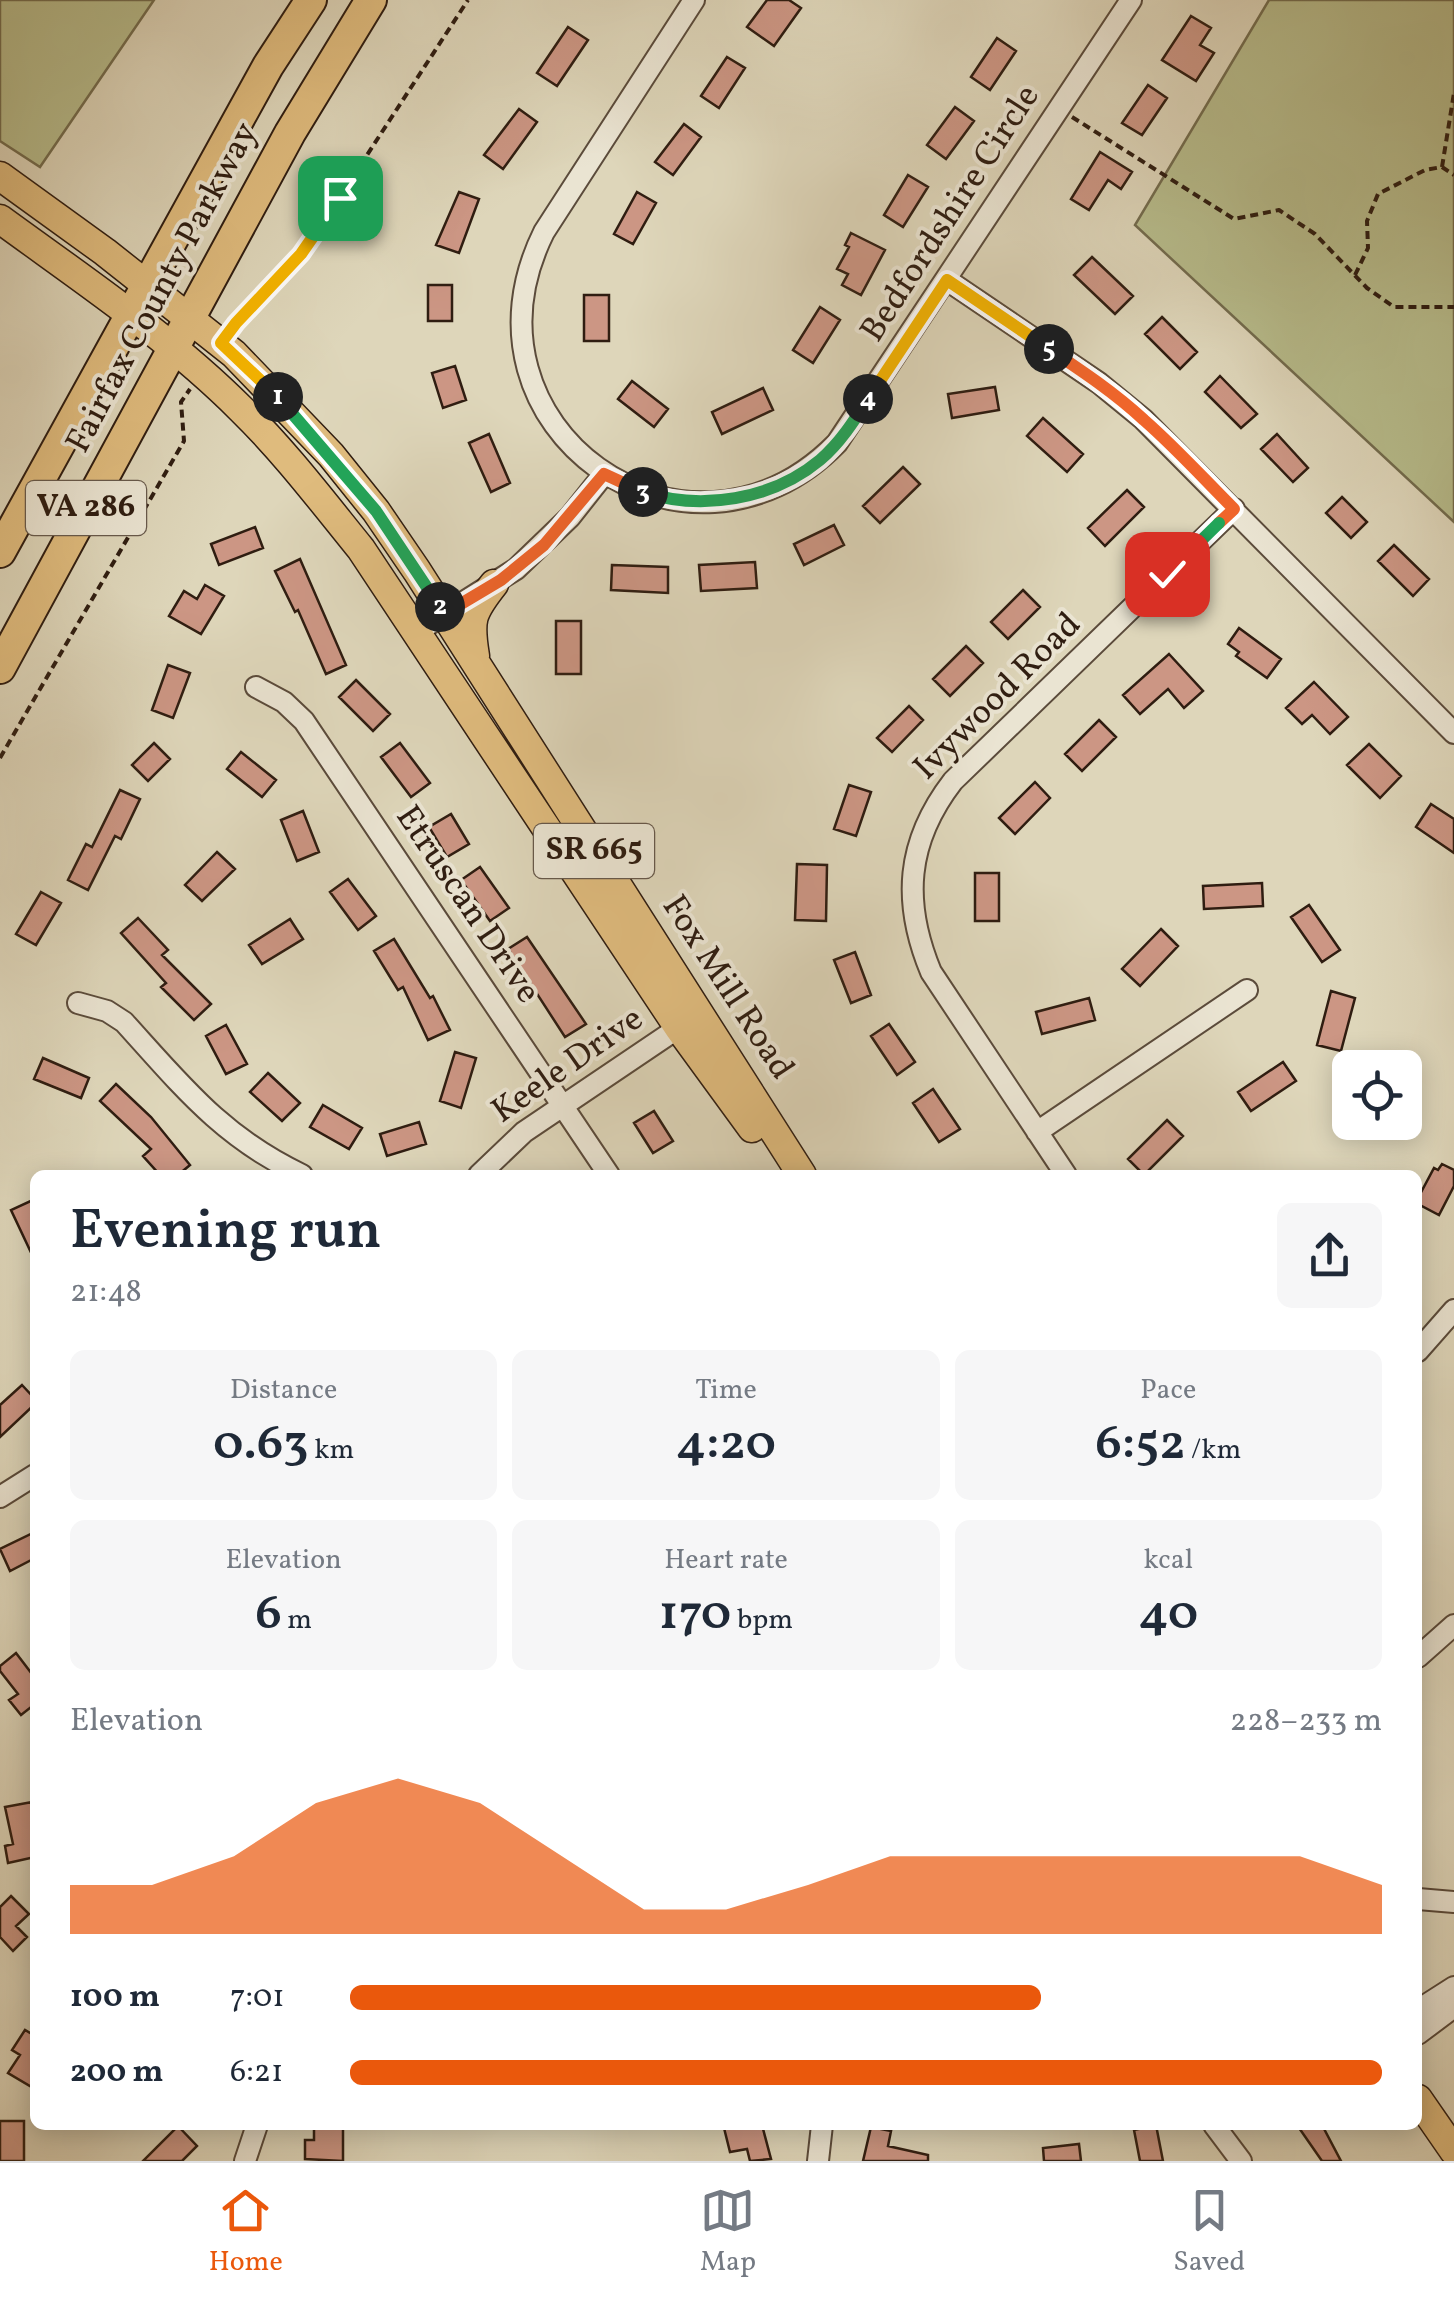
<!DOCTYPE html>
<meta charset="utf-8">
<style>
:root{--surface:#fff;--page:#f6f6f7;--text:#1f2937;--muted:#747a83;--line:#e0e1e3;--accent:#ea580c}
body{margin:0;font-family:Vollkorn,serif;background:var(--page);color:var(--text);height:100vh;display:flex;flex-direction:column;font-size:38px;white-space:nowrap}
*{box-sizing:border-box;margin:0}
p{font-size:32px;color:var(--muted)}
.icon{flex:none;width:55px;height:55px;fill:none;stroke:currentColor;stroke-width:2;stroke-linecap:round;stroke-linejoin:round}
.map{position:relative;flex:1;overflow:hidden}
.side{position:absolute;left:30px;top:1170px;width:1392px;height:960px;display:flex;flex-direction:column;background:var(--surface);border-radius:15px;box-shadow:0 5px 25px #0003}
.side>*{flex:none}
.fabs{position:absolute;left:1332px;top:1050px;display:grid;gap:20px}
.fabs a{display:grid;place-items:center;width:90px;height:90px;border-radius:15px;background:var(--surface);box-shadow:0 5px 25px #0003;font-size:50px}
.pin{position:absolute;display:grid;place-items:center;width:85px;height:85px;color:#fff;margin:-42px;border-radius:20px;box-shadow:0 5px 15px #0006}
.km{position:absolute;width:50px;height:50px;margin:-25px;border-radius:50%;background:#222;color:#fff;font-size:28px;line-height:50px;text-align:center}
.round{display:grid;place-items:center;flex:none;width:105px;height:105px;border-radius:15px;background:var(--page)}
.head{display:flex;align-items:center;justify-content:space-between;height:170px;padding:0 40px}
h1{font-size:55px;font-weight:600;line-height:75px}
.figures{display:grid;grid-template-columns:repeat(3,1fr);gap:15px;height:170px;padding:10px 40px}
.figures div{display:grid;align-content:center;border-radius:15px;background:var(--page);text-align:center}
.figures b{font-size:50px;font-weight:600}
.figures small{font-size:28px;font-weight:400}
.figures p{font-size:28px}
.chart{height:280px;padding:20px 40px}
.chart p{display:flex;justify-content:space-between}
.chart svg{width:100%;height:180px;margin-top:10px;fill:var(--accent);opacity:.7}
ul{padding:0 40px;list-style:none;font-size:32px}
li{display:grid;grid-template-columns:160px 120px 1fr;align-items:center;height:75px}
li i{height:25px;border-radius:12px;background:var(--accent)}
.menu{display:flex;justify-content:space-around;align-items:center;height:140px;border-top:2px solid var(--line);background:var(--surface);font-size:28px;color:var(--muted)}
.menu a{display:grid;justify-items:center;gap:5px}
.menu .selected{color:var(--accent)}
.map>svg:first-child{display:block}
</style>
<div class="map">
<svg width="1454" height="2161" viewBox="0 0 1454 2161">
<rect width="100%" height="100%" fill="#ded6ba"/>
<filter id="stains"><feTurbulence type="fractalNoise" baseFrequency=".002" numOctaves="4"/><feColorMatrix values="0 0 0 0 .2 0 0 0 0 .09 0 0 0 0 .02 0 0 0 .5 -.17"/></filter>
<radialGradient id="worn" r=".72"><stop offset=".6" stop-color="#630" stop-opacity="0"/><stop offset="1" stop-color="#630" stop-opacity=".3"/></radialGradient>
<!-- green -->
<path fill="#b7bc8c" stroke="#736c4e" stroke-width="2.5" d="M0,0H154L40,167L0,141Z
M1269,0H1454V522L1135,225Z"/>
<!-- building -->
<path fill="#cc9684" stroke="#2f1d11" stroke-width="2.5" d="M767,0H789L801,8L774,46L747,27Z
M1191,16L1211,28L1200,45L1214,53L1196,81L1162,60Z
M568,27L588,40L557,86L537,73Z
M997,38L1016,51L990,90L971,77Z
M727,57L745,68L719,108L701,96Z
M1148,85L1167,98L1142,135L1122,123Z
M955,107L974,121L946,159L927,145Z
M519,109L537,122L503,169L484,155Z
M684,124L701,137L673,175L655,162Z
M1100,152L1132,172L1121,189L1108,180L1089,210L1071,199Z
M908,175L928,187L903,227L884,215Z
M459,192L479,199L459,253L436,245Z
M637,192L656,203L633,244L614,234Z
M851,233L885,250L861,295L842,285L848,274L837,269L849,247L845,245Z
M1092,257L1133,296L1115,314L1074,275Z
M428,285H452V321H428Z
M584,295H609V341H584Z
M820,307L840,320L813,363L793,350Z
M1162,317L1197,352L1180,369L1145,334Z
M455,366L466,400L443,408L432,373Z
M1220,376L1257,414L1241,428L1205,392Z
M632,381L668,409L654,427L618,399Z
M995,387L999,410L952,418L948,394Z
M763,388L773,410L722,434L712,412Z
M1043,418L1083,454L1067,472L1027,436Z
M489,434L510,483L491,492L469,443Z
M1277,434L1308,468L1293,482L1261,449Z
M903,467L920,484L880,523L863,506Z
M1127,490L1144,507L1105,546L1088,528Z
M1342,497L1367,522L1351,538L1326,513Z
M834,525L844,545L804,565L794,544Z
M255,527L263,548L219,565L211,544Z
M1394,545L1429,579L1413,596L1378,561Z
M300,559L346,665L326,674L298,610L295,612L275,571Z
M755,562L757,588L701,591L699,565Z
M612,565L668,567V593L611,590Z
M205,585L224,596L201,634L169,616L184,591L197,599Z
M1023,590L1040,607L1008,639L991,622Z
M556,621H581V674H556Z
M1239,628L1281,659L1267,678L1236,656L1239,652L1228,644Z
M966,646L983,663L950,696L933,679Z
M1169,654L1203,691L1184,708L1168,689L1140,714L1123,695Z
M168,665L190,673L173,718L152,710Z
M356,680L390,714L373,731L339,697Z
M1314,682L1348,717L1330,734L1312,715L1302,724L1286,708Z
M909,706L923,720L892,752L877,738Z
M1099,720L1116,737L1082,771L1065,754Z
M154,743L170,759L148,781L132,765Z
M400,743L430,783L411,797L381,757Z
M1369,744L1401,776L1380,798L1347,765Z
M241,752L276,780L262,797L227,769Z
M1035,782L1050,798L1015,834L999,818Z
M849,785L871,792L856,836L834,829Z
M120,790L140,799L121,839L115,836L88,890L68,880L86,844L92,847Z
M1431,804L1454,819V853L1416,827Z
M303,811L319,852L297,861L281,820Z
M451,814L469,844L447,857L429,827Z
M217,852L235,869L202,901L185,885Z
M797,864L827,865L826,921L795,920Z
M480,867L509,908L490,921L461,880Z
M975,873H999V921H975Z
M348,879L376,916L358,930L330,892Z
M1262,883L1263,906L1204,909L1203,886Z
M41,892L61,903L36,945L16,934Z
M1309,905L1340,950L1322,962L1291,917Z
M138,918L168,950L162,955L211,1004L194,1020L161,987L166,983L121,933Z
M290,919L303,939L262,964L249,945Z
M1161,929L1178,946L1140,986L1122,969Z
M527,937L586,1024L565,1037L508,949Z
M394,939L430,998L433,996L450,1030L428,1040L403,987L398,990L374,951Z
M855,952L871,995L851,1003L834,960Z
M1331,991L1355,998L1341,1051L1317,1045Z
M1089,998L1095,1020L1042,1034L1036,1012Z
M889,1024L915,1062L897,1075L871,1036Z
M226,1025L247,1064L226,1074L206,1036Z
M455,1052L476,1058L461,1108L440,1101Z
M43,1058L89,1078L81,1098L34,1079Z
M1283,1062L1296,1081L1251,1111L1238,1092Z
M268,1073L300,1103L282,1121L250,1092Z
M116,1084L151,1117L190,1165L178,1175H160L143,1156L151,1149L100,1101Z
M933,1089L960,1129L939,1142L913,1103Z
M323,1105L362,1128L349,1149L310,1127Z
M654,1111L673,1141L653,1153L634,1123Z
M1167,1120L1183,1136L1144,1175L1128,1159Z
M419,1122L426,1144L387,1156L380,1134Z
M1442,1164L1454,1170V1186L1439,1215L1418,1204V1198L1434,1168L1438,1170Z
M35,1199V1261L11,1210Z
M22,1385L35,1399V1404L0,1437V1405Z
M35,1532V1558L10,1571L0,1549Z
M16,1653L35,1678V1704L21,1715L9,1700L18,1694L0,1671V1666Z
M32,1802L35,1857L8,1863L5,1846L13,1844L5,1807Z
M11,1896L29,1914L16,1926L27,1937L13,1951L0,1937V1907Z
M35,2029V2089L8,2073L20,2055L12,2050L25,2030L32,2034Z
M0,2121H24V2161H0Z
M314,2125H343V2161L305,2159V2140H314Z
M735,2125H762L771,2159L750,2161L747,2149L730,2152L724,2128Z
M1156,2125L1163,2161H1140L1134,2130Z
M1297,2125H1322L1341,2161H1322Z
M178,2126L197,2146L182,2161H143Z
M871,2127L891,2131L888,2146L928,2155V2161H863Z
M1079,2144L1081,2161H1044L1043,2148Z"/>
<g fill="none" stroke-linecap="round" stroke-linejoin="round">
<defs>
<path id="minor" d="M694,0L544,232C447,427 687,596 837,443L1131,0
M947,280L1099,383L1143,419L1454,733
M415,633L516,569L570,517L604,474
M256,687L284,702L304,721L609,1175
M78,1003L107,1011L124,1022C182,1086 222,1137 302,1175
M1037,1132L1247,990
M479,1175L524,1132L690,1020
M1066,1175L931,972C902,902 906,842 953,781L1234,509
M1418,1351L1454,1310
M0,1497L35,1475
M1418,1657L1454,1625
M1418,1899L1454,1902
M1418,2010L1454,1987
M1418,2034L1454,2007
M1214,2125L1241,2161
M245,2161L257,2125
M818,2161L822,2125"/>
<path id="major" d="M0,176L105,252L234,354L331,455L376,511L417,571L802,1175
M0,219C82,279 169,337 241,409C285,452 322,501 361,549L679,1028L752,1128
M475,656C469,620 471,613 494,584
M1418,2099L1454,2151"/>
<path id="highway" d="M0,552L268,66L311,0
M0,668L290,133L371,0"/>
</defs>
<!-- minor casing -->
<use href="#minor" stroke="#5b4b3b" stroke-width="24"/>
<!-- major casing -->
<use href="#major" stroke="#2f1d11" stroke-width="31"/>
<!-- highway casing -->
<use href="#highway" stroke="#2f1d11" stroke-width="34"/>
<!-- path -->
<path stroke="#2f1d11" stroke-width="4" stroke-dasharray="8 5" stroke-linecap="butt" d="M1072,117L1234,219L1279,210L1315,234L1367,288L1394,307H1454
M1442,167L1454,93
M1355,275L1368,248L1367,221L1378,194L1425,170L1442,167L1454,175
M232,328L309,244L468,0
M0,758L184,441L181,402L190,389"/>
<!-- minor -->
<use href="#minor" stroke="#eae4d2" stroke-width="20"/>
<!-- major -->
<use href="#major" stroke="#dfbb7d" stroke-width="28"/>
<!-- highway -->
<use href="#highway" stroke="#dfbb7d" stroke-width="30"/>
</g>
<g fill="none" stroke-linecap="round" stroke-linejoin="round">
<defs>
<path id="split-1" d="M278,397L221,343L236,323L301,254L340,198"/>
<path id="split-2" d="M278,397L376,511L440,607"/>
<path id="split-3" d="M440,607L444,614L501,580L544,545L604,474L643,492"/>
<path id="split-4" d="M643,492C701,511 772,500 820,460C840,443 854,421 868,399"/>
<path id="split-5" d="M868,399L947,280L1049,349"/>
<path id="split-6" d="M1049,349C1082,371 1115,393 1144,420C1176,448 1204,479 1234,509L1219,523"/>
<path id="split-7" d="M1167,574L1219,523"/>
</defs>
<!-- split-1 casing -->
<use href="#split-1" stroke="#fff" stroke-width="20"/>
<!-- split-2 casing -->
<use href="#split-2" stroke="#fff" stroke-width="20"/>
<!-- split-3 casing -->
<use href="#split-3" stroke="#fff" stroke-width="20"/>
<!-- split-4 casing -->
<use href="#split-4" stroke="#fff" stroke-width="20"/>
<!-- split-5 casing -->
<use href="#split-5" stroke="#fff" stroke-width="20"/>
<!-- split-6 casing -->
<use href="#split-6" stroke="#fff" stroke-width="20"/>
<!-- split-7 casing -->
<use href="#split-7" stroke="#fff" stroke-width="20"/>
<!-- split-1 -->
<use href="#split-1" stroke="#f5b400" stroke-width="12"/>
<!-- split-2 -->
<use href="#split-2" stroke="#22a559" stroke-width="12"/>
<!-- split-3 -->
<use href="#split-3" stroke="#f0652b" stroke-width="12"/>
<!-- split-4 -->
<use href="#split-4" stroke="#22a559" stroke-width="12"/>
<!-- split-5 -->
<use href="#split-5" stroke="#f5b400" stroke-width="12"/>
<!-- split-6 -->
<use href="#split-6" stroke="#f0652b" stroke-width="12"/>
<!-- split-7 -->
<use href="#split-7" stroke="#22a559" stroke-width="12"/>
</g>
<g text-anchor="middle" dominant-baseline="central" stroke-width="8" stroke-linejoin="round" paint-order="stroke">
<!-- shield labels -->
<g fill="#eae4d2" stroke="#67594b" stroke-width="2.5">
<rect x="26" y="481" width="120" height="54" rx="8"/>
<rect x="534" y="824" width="120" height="54" rx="8"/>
</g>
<g font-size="32" font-weight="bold" fill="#2f1d11">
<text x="86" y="508">VA 286</text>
<text x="594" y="851">SR 665</text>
</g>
<!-- street labels -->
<g font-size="35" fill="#2f1d11" stroke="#eae4d2">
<text transform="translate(951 214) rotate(-57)">Bedfordshire Circle</text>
<text transform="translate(163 288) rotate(-62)">Fairfax County Parkway</text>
<text transform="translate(998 697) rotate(-45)">Ivywood Road</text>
<text transform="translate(467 905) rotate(56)">Etruscan Drive</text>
<text transform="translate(727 988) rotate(57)">Fox Mill Road</text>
<text transform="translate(568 1066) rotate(-35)">Keele Drive</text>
</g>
</g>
<rect width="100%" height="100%" filter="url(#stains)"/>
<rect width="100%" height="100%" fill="url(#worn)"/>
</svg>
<div class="fabs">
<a><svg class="icon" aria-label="locate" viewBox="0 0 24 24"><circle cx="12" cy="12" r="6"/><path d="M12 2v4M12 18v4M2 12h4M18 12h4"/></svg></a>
</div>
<div class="pin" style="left:340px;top:198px;background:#1e9e55"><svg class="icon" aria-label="arrive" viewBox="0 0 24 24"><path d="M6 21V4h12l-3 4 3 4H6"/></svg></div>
<div class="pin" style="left:1167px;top:574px;background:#d93025"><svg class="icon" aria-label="check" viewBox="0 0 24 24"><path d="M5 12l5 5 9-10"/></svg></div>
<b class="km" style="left:278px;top:397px">1</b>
<b class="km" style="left:440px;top:607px">2</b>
<b class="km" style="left:643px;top:492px">3</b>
<b class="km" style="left:868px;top:399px">4</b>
<b class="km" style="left:1049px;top:349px">5</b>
<section class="side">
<div class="head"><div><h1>Evening run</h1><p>21:48</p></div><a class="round"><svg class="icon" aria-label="share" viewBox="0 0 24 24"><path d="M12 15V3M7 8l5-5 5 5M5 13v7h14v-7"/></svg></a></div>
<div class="figures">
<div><p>Distance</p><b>0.63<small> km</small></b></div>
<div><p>Time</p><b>4:20</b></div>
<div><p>Pace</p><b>6:52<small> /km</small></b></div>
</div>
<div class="figures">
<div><p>Elevation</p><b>6<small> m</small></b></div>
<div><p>Heart rate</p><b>170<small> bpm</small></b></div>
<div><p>kcal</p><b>40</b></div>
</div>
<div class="chart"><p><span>Elevation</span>228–233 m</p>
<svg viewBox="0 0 160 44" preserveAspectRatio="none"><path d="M0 44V32L10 32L20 25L30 12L40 6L50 12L60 25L70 38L80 38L90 32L100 25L110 25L120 25L130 25L140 25L150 25L160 32V44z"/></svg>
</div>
<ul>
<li><b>100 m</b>7:01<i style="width:67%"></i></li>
<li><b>200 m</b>6:21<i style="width:100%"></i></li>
</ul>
</section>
</div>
<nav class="menu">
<a class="selected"><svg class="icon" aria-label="home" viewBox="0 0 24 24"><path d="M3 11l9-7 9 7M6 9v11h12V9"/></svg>Home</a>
<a><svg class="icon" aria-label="map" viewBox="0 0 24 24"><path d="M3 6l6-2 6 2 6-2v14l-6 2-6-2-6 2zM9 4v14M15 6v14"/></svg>Map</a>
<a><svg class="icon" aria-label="saved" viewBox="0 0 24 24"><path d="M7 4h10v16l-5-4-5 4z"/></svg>Saved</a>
</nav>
